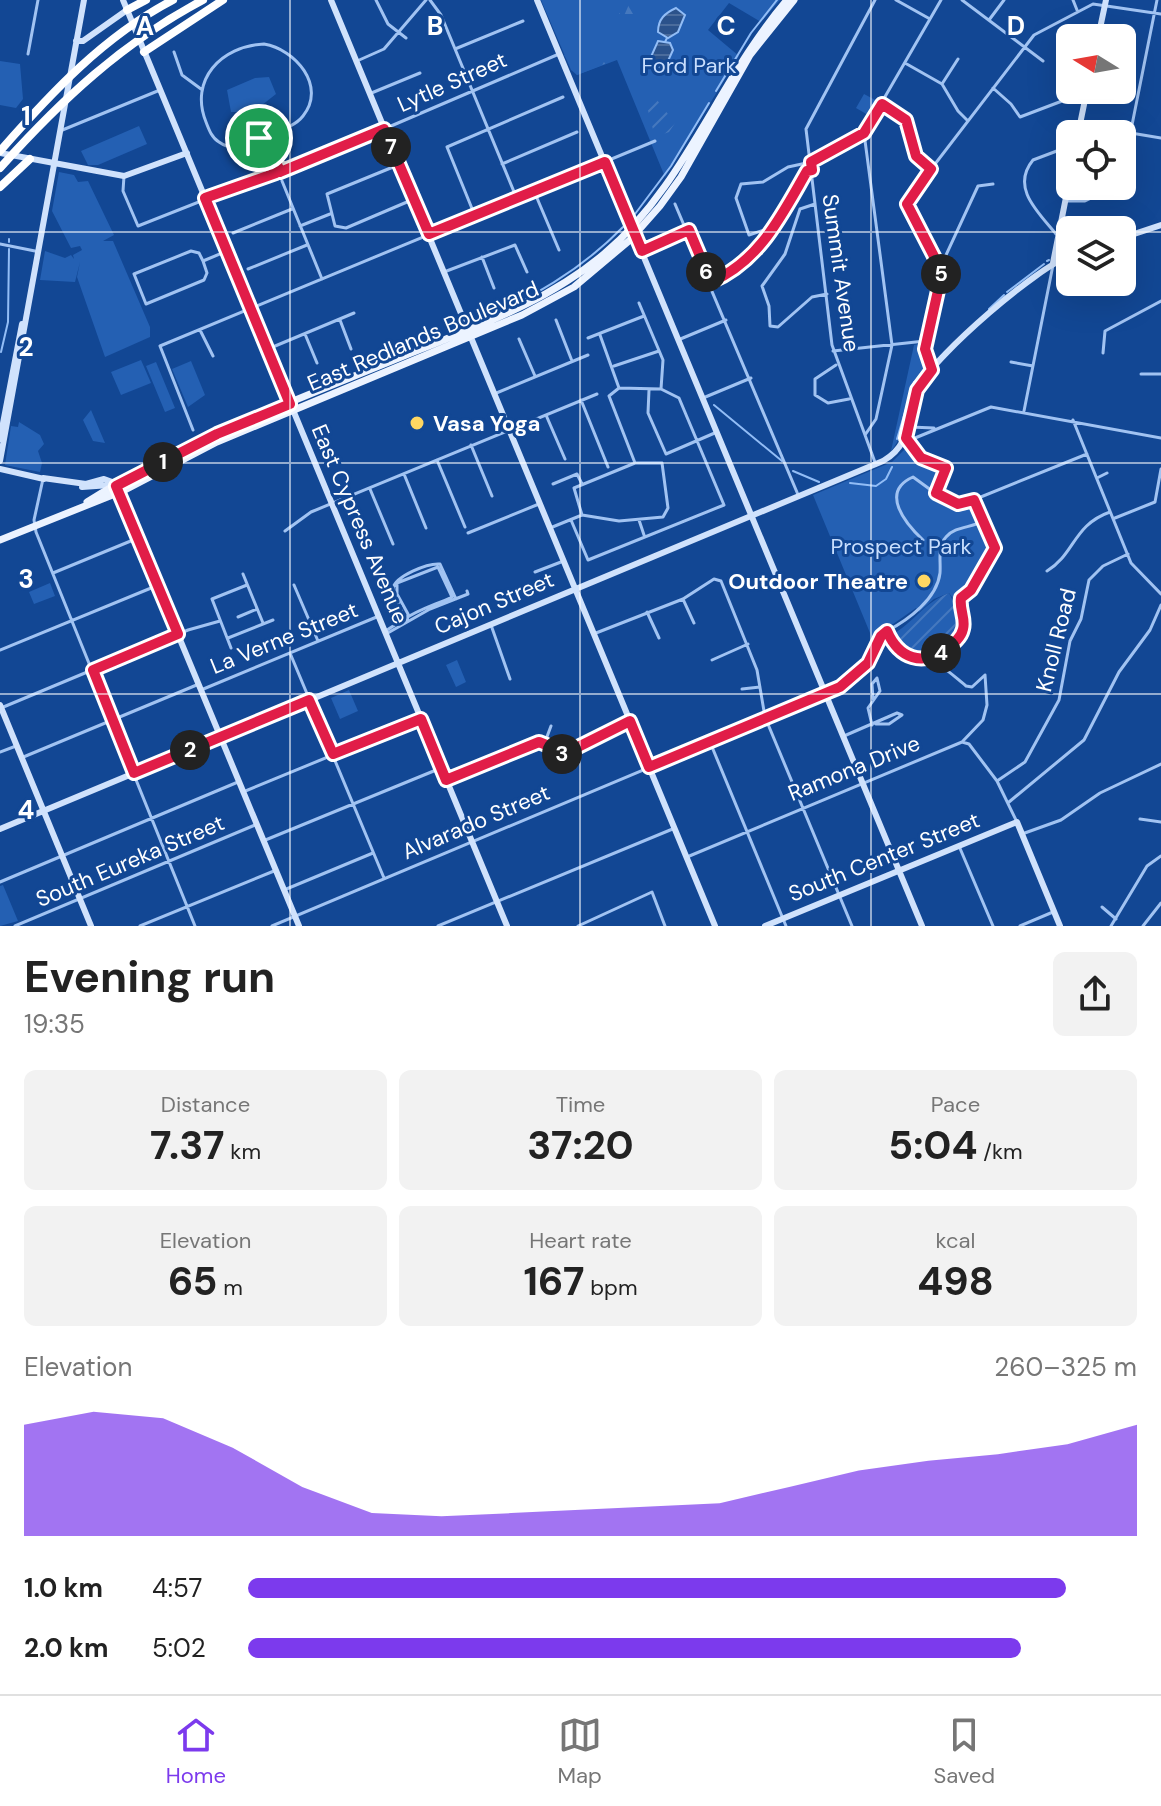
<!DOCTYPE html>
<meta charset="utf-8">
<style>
:root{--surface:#fff;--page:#f2f2f2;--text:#222;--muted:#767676;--line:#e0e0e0;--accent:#7c3aed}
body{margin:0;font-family:"DM Sans",sans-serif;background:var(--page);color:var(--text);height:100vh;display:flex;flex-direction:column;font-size:30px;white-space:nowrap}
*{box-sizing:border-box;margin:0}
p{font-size:26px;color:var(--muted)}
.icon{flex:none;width:44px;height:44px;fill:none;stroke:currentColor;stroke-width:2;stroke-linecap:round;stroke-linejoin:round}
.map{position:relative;height:926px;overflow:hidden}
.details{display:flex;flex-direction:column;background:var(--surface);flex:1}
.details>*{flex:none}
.needle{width:52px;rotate:281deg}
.fabs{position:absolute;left:1056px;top:24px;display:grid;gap:16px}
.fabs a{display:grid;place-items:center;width:80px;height:80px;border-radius:12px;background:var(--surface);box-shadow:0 8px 32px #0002;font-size:40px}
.pin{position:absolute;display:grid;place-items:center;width:68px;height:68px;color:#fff;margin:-34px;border:4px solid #fff;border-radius:50%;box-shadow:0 2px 8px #0007}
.km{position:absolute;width:40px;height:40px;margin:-20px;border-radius:50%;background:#222;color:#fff;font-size:22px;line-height:40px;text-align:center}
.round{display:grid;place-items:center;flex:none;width:84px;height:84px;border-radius:12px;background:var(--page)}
.overview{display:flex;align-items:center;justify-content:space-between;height:136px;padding:0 24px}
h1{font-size:44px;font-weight:700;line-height:60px}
.figures{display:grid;grid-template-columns:repeat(3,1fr);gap:12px;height:136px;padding:8px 24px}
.figures div{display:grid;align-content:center;border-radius:12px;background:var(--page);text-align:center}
.figures b{font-size:40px;font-weight:700}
.figures small{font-size:22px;font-weight:400}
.figures p{font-size:22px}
.chart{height:224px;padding:16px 24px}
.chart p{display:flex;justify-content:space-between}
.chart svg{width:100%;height:144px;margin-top:8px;fill:var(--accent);opacity:.7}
ul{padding:0 24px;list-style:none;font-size:26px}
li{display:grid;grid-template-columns:128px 96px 1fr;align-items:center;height:60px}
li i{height:20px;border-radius:10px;background:var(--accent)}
.tab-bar{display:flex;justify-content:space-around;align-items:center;height:112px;border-top:2px solid var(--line);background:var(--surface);font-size:22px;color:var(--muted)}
.tab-bar a{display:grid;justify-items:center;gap:4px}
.tab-bar .on{color:var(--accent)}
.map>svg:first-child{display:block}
</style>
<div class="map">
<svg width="1161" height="926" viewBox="0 0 1161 926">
<defs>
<pattern id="forest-firs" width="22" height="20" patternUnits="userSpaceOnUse" patternTransform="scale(2)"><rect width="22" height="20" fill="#2460b3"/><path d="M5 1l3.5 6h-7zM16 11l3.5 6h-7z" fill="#4578be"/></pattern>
<pattern id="garden-furrows" width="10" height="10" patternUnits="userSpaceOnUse" patternTransform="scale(2)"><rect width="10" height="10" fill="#2460b3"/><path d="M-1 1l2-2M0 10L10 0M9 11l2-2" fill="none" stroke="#4578be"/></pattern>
<pattern id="water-rules" width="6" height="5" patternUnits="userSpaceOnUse" patternTransform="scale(2)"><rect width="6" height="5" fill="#2b528b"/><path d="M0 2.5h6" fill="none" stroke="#4b6c9c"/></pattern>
</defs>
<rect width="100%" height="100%" fill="#124794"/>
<!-- green -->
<path fill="#2460b3" d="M541,0H780L761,22L729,3L708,30L739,56L665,177L617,60L577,75L571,70Z
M0,61L20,64L23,99L16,108L0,105Z
M269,77L276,94L257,109L262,125L254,129L244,112H231L227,90L255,78Z
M864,94L879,102L869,120L868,115L856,108Z
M139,126L147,144L98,165H88L81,151Z
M59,172L74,175L78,182L88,181L114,235L103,241H113L150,327V337L105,357L77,277L80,262L75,282L40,280L45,251L65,258L71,255L74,259L73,255L82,250L80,246L71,248L52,211Z
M918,344L926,367C908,393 911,427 891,451L914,345Z
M141,360L151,383L121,395L111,372Z
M191,361L205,395L188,407L172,369Z
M156,362L175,408L165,412L146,366Z
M91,410L105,443L93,441L83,420Z
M19,422L40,435L44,444L38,451L42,463L40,472L5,465L11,426L18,427Z
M911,443L920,459L945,470L935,488L936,496L958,507L971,504L976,506L993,552L967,591L955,601L949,593L934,599L919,612L916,608L883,631L875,645L813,495L892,462Z
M50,583L55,596L34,604L29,592Z
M457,660L466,682L456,687L446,665Z
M349,690L358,711L340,719L331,698Z
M3,885L18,921L0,926V886Z"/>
<!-- forest -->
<path fill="url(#forest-firs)" d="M590,0H610L623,18L631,0H647L649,4L629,19V33L613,16L598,9Z
M567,53L576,68L617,54L645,78L633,82L617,59L577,75L564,55Z"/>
<!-- garden -->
<path fill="url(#garden-furrows)" d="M653,95L675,123L669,132L655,137L645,99Z
M949,593L962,619L960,635C938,656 908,670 890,636C915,622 923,603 949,593Z"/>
<!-- water -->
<path fill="url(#water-rules)" stroke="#92bdf6" stroke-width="2" d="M676,8L685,15L678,32L668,38L658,32C658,19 665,13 676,8Z
M658,41L670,43L673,50L668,61L655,69L650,59Z"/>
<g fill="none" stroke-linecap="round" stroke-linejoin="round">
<!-- stream -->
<path stroke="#92bdf6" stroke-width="2" d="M665,42L667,38
M716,91L751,33L777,0
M635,214L671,166L709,103
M9,242V239
M1047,261L1049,260
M1007,292L1044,264
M989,309L1004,295
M474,322C531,299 580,271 623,227
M1,352L8,322L9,249
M714,405L782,461
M897,439L914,382
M793,471L819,482
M850,483L876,486L886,479L892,467"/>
<!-- street -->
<path stroke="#a1c3f2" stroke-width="3" d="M376,0L388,24L406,38
M430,0L441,15L517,199
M875,0L806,129L832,345L876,465
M896,0L930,19
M962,0L1043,61
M1073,0L1077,10
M989,20L1004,0
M264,44C295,49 327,86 303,116C292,130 273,130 259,138C246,145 233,152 219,142C212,138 209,130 206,122C189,80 221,46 264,44Z
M455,49L523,21
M174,52L182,75L201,89
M28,54L38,0
M357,61L384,49L426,0
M905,63L942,84L958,111L968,121
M942,84L958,59
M993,88L1011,104L1020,117L1070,98L1083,100
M369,94L420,73
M882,104L906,120L916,156L930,168
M60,131L160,90
M1131,133L1161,138
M266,135L280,172
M259,138L276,173
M502,164L577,132
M398,165L327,194L335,226L346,228L414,199
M1122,175L1157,0
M124,176L123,191L138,226L384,129L559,54
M282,181L322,279
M534,191L559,250
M1066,201H1085L1116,186
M675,204L799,497
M815,204L800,209L785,254L762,286L769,306L770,326L778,327L812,297L827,294
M475,216L447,147L563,97
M300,226L330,214
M771,232L767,229L749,235L736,198L741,184L763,182L788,167L811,162L864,134
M233,233L292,209
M1056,234C1039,213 1010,188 1033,160L1070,146
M0,244L35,251
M642,251L689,230
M482,257L494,288
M203,261L207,273L204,280L146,304L134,274L191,251L199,253L203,261L227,251
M940,268L978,186L993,184
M248,269L307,245
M444,272L515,245L527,272
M711,282C760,261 781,216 807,171L812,170
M639,303L663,360L661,389
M340,320L351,349
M556,320L572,361
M200,330L213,356
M305,334L317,363
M600,335L619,388
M588,338L644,316
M519,339L535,376
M678,340L726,320
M268,349L354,313
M833,351L925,341
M1103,353L1105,331L1161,301
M1011,362L1033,366
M836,365L815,379V395L828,403L849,399
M614,366L659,351
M932,370C915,336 948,306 941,271C936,251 918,228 908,209L909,198L1034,35L1093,4L1161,14
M1141,374H1161
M649,390L648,413L666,454
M494,394L588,355
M703,398L751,378
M581,400L608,467
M1024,411L1053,265
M546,415L565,459
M1073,420L1131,563L1161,594
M910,427L934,428
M193,430L160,346L655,141
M865,435L876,419L892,345L864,133L941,0
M906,438H915L991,407L1161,438
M909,439L921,458L946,468L936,493L961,505L1087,454
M471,445L492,496
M666,454L717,432
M437,460L465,527
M404,474L426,528
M1097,478L1107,473
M43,479L34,520L36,532L195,926
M553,484L577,474L582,484
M370,489L393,544
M582,515L574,488L635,463H662
M1115,518L1155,502L1161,469
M571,520L588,560L724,505L679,398L661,389L619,388L609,396L635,463
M639,520L644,535
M550,528L582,515L619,521L663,517L668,508L662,463
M285,531L311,512L597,394
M468,533L539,504
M923,540C906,524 879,492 913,477L935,493
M1047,571C1075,554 1073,525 1110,512
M535,572L561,562
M53,573L138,538
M243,574L263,623
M294,585L318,641
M683,599L694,623
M647,612L659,638
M238,617L257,609
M403,620C419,609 435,605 452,597L438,567L397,583V594L408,614L407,622
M491,625L510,679
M387,630L404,619L393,588C396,576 427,563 440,564L456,599
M887,631C908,620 937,599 940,573C941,560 937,547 946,537C955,526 973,528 985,520
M596,633L683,599L714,579L721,581L757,670L765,717L852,926
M386,634L430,609L468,594L467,591
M228,638L273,620
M231,648L212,599L247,585
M0,650L156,586
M290,653L384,878
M712,660L748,644
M926,660C941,655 964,641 964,625C964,615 960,607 961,598C972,590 985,567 993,555L988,528L974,500
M742,689L760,687
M201,690L379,616
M1,708L188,630L220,621
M872,725L868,708L880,691L877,678L872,684L873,699
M844,736L897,713L902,715L889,724H876
M545,742L551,726
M710,742L786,926
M962,742L969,744L997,781L1017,822
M0,752L16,746
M21,758L199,684
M449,779L539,742L566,753L630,721
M997,781L1025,762L1059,700L1070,641L1081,619L1089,580L1103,566L1128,554
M243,792L420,719
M1009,802L1084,740L1119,672L1150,630L1161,605
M1140,819L1161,822
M1022,834L1061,820L1100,793L1161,764
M263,841L441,768
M959,846L993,926
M687,857L962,742L983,720L987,705L985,675
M0,882L238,782
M284,890L373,853
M1102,907L1116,919
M15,926L255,825
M140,926L274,871
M272,926L836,689L868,663L881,636L887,631C900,661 910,652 934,662C946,668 956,678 966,686L972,687L985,675
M438,926L675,828
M578,926L652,892L665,926
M1020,926L1053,912
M1111,926L1147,866L1161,856
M1143,926L1161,903"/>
<!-- secondary -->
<path stroke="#d0e2fc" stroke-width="6" d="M123,0L507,926
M331,0L715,926
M537,0L922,926
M1098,38L1106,0
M76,41H83L127,10
M1078,134L1087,90
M0,153L124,176L187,153
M1122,238L1161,225
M1053,263L1070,177
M0,439L22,324
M0,461L84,0
M0,469L44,479
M43,478L86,484L104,479L115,483L299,926
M82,487L110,485
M0,705L91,926
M0,829L883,461C915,443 905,413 920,385C937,354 1037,267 1070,256
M765,926L1017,822L1060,926"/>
<!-- primary -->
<path stroke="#ecf3ff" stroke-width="7" d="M87,502C187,439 302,398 411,353C478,326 547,302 604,254C685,186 719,79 787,0
M0,540L125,490L217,442L522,315L574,287L630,240L660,206L681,177L750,55L794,0"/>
<!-- highway -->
<path stroke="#fff" stroke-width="8" d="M127,10L146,0
M144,52L223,0
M0,151C51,93 104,36 173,0
M0,168C61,100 122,43 203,0
M0,187L30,159"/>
</g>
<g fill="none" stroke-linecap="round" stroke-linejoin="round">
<defs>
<path id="route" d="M882,104L906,120L916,156L931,169L907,204L940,268L941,277L925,349L932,370L917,390L906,438L921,458L946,468L936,493L958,504L974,500L995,548L971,590L961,598C959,609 966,619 963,629C961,638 954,643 947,648C923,667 899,659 887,631L881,636L868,663L840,687L649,767L630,721L566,753L539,742L446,780L421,719L333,754L309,700L134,773L93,670L178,634L116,486L217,434L290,404L205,198L276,173L259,138L266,135L280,172L384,129L429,234L605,162L642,251L689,230L711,282C760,261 781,216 807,171L812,170L811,162L864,133Z"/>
</defs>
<!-- route casing -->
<use href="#route" stroke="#fff" stroke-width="16"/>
<!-- route -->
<use href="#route" stroke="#e11d48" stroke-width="10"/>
</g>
<!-- grid -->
<path fill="none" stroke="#fff" stroke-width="2" stroke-opacity="0.55" d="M290,0V926M580,0V926M871,0V926M0,232H1070M1122,232H1161M0,463H1161M0,694H1161"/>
<!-- markers -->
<g fill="#ffd762" stroke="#124794" stroke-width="3">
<circle cx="417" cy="423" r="8"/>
<circle cx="924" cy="581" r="8"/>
</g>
<g text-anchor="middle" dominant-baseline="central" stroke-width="6" stroke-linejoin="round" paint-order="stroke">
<!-- park labels -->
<g font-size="22" fill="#c8defd" stroke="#124794">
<text x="689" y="65">Ford Park</text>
<text x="901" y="546">Prospect Park</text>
</g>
<!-- street labels -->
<g font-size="22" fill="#fff" stroke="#124794">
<text transform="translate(452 82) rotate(-24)">Lytle Street</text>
<text transform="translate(841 273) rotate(82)">Summit Avenue</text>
<text transform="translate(423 336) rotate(-23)">East Redlands Boulevard</text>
<text transform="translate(360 524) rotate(67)">East Cypress Avenue</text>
<text transform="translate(494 603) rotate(-23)">Cajon Street</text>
<text transform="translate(284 638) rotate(-22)">La Verne Street</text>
<text transform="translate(1056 640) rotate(-76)">Knoll Road</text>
<text transform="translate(854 768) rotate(-22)">Ramona Drive</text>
<text transform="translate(476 822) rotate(-23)">Alvarado Street</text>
<text transform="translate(884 857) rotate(-22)">South Center Street</text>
<text transform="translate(130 861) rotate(-23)">South Eureka Street</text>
</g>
<!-- poi labels -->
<g font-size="22" font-weight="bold" fill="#fff" stroke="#124794" text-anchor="start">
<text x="433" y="423">Vasa Yoga</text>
<text x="908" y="581" text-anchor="end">Outdoor Theatre</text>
</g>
</g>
<g font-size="26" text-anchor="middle" font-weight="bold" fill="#fff" stroke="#124794" stroke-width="6" stroke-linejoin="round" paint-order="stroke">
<text x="145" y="35">A</text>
<text x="435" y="35">B</text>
<text x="726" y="35">C</text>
<text x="1016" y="35">D</text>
<text x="26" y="125">1</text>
<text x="26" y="356">2</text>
<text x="26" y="588">3</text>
<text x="26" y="819">4</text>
</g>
</svg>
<div class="fabs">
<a><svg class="needle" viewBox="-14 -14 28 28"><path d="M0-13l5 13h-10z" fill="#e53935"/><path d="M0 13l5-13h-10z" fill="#767676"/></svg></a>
<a><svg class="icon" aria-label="locate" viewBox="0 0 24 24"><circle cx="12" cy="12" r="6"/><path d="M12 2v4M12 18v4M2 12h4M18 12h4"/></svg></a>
<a><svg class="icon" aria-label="layers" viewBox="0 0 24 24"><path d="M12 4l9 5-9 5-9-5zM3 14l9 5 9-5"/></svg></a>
</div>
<div class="pin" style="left:259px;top:138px;background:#1e9e55"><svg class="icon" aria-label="arrive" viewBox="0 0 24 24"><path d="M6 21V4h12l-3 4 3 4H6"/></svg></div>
<b class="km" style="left:163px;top:462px">1</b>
<b class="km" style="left:190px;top:750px">2</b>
<b class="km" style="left:562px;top:754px">3</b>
<b class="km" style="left:941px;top:653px">4</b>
<b class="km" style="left:941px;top:274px">5</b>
<b class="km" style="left:706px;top:272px">6</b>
<b class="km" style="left:391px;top:147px">7</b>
</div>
<section class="details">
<div class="overview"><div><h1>Evening run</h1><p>19:35</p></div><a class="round"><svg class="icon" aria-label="share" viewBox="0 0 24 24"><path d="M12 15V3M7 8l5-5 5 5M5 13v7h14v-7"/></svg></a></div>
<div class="figures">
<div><p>Distance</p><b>7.37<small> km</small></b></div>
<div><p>Time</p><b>37:20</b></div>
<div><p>Pace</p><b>5:04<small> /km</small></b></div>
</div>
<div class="figures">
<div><p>Elevation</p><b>65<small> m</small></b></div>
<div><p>Heart rate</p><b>167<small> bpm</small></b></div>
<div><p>kcal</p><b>498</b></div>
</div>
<div class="chart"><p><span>Elevation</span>260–325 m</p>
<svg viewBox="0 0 160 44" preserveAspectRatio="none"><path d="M0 44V10L10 6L20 8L30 17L40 29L50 37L60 38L70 37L80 36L90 35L100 34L110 29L120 24L130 21L140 19L150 16L160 10V44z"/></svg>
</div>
<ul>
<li><b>1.0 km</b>4:57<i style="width:92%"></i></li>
<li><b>2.0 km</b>5:02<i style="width:87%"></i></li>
</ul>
</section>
<nav class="tab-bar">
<a class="on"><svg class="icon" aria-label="home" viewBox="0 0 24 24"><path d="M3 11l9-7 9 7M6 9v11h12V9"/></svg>Home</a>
<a><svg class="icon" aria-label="map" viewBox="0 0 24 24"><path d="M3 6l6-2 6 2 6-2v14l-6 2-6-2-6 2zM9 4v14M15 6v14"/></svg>Map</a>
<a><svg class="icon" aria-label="saved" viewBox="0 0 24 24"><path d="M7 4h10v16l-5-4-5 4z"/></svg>Saved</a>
</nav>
